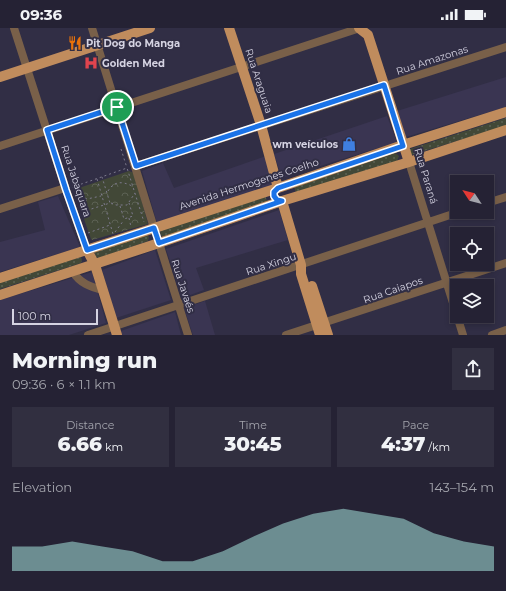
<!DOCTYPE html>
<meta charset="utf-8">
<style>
:root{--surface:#252234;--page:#312f40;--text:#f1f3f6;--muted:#a3a4ac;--line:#423f4f;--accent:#8bbbb9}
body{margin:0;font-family:Montserrat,sans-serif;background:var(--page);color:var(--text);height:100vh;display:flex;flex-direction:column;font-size:15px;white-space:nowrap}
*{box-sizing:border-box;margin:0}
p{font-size:13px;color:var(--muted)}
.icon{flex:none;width:22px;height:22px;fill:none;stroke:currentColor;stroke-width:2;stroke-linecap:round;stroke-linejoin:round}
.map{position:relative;height:307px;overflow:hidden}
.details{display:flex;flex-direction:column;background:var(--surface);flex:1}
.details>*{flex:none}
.needle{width:26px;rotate:306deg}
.buttons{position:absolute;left:450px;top:147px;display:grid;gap:8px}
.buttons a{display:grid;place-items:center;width:44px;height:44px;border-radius:0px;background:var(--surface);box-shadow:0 2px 6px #0003,0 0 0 1px var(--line);font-size:20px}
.scale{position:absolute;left:12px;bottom:10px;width:86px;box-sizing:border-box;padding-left:4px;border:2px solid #d5d3e2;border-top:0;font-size:11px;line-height:14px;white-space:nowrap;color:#d5d3e2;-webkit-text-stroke:3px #312e45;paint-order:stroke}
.pin{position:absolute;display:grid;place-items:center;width:34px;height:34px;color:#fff;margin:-17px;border:2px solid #fff;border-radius:50%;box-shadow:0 1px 4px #0007}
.round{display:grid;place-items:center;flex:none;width:42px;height:42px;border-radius:0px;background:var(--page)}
.head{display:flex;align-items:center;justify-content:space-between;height:68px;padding:0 12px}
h1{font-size:22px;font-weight:800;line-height:30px}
.figures{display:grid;grid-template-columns:repeat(3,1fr);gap:6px;height:68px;padding:4px 12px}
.figures div{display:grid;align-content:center;border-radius:0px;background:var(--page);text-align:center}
.figures b{font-size:20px;font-weight:800}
.figures small{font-size:11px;font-weight:400}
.figures p{font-size:11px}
.chart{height:112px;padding:8px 12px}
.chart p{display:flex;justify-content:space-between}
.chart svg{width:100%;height:72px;margin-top:4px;fill:var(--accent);opacity:.7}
.status{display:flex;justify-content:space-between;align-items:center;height:28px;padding:0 20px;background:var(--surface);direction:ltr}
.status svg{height:11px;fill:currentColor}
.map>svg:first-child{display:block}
</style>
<div class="status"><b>09:36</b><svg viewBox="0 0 49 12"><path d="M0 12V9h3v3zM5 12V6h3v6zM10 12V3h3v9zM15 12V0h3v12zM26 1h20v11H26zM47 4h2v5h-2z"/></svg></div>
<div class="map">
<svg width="506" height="307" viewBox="0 0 506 307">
<defs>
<pattern id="grass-dots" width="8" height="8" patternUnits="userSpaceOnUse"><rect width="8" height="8" fill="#424837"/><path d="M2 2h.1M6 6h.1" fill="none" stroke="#5c6254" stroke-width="1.8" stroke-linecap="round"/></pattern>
<pattern id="forest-crowns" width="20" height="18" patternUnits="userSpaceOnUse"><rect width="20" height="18" fill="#424837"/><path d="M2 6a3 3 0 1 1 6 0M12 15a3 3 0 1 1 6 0" fill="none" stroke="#5c6254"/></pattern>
</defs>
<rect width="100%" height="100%" fill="#312e45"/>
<!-- built -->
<path fill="#3a3552" d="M506,49V79L406,109L397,83Z
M387,88L397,114L282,150L274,126Z
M266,128L276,156L157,195L142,143L163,135L174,160Z
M58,168L80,219L0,244V214L45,202L38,174Z
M279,182L288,212L196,240L204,262L182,270L166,221Z
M155,222L171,272L116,290L102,242Z
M92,244L106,295L69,307H0V272Z
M205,273L215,307H193L184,280Z
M175,284L181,307H122L121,303Z"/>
<!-- grass -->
<path fill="url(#grass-dots)" d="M506,90V98L411,127L409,121H410Z
M395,125L399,128L397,133L296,165L294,158Z
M265,167L267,173L163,209L160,206L161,201Z
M147,207L149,209L148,213L99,230L96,229L95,226V224Z
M81,229L82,232L81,235L0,261V253Z"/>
<!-- forest -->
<path fill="url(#forest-crowns)" d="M129,143L134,145L148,196L92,212L91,211L75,165L79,160Z"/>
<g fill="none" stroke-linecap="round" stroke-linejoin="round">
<!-- path -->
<path stroke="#7d7a8d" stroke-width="1" stroke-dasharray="2 3" stroke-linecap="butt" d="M121,121L127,140
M68,142L73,158
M97,151L113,206
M108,163C114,153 122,153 132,158
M76,166L87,171L101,168
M77,170L73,159L127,140L144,194
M111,175L116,177H127L135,165
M120,178L124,191L133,188L129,175
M79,179L87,172
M82,184L110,175L102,149
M129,190L131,199
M115,204L124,192
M88,205L110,197"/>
<!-- minor -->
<path stroke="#796049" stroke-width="8" d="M14,0L66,162L87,222
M92,0L154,200
M0,118L360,0
M409,134L463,307
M136,138L506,19
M487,175L506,169
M0,181L65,160
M159,215L188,307
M73,244C80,255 90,259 103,262
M88,307L459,184
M286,307L506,235
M492,307L506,302"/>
<!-- major -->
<path stroke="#c08c5d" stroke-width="10" d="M229,0L261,97L278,160
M359,0L368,7L409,134
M0,49L150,0
M282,173L301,237V246L320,307
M87,222L95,237L117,307
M0,250L278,160L403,117L506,84
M312,258L328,307
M0,267L159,215L282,173L409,134L506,102"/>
</g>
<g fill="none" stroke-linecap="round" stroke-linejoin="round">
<defs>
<path id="route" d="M384,57L403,118L278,160L274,164V168L277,172L282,173L159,215L154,200L87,222L66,162L47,102L117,79L136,138Z"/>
</defs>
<!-- route casing -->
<use href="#route" stroke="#fff" stroke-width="8"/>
<!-- route -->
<use href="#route" stroke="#1a73e8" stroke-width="5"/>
</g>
<!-- icons -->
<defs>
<symbol id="restaurant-bare" viewBox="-9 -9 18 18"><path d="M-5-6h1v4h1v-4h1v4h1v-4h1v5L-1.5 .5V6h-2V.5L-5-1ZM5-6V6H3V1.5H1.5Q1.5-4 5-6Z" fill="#e8710a" stroke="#312e45" stroke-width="2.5" paint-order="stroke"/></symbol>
<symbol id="hospital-bare" viewBox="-9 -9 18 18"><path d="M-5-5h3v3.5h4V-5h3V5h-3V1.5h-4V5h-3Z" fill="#e0444e" stroke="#312e45" stroke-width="2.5" paint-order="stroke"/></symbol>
<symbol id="shop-bare" viewBox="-9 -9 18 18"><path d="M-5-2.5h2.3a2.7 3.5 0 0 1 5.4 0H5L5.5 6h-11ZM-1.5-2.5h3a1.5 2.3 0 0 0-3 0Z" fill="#3f7fe0" stroke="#312e45" stroke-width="2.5" paint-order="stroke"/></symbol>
</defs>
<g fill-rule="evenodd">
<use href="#restaurant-bare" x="65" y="5" width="20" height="20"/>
<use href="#hospital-bare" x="81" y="25" width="20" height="20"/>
<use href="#shop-bare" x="339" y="106" width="20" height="20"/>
</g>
<g text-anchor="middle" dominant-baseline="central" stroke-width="4" stroke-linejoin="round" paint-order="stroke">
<!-- poi labels -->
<g font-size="10" font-weight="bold" fill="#d5d3e2" stroke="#312e45" text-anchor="start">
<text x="86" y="15">Pit Dog do Manga</text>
<text x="102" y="35">Golden Med</text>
<text x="338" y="116" text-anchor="end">wm veículos</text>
</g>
<!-- street labels -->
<g font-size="10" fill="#d5d3e2" stroke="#312e45">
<text transform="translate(432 32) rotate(-18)">Rua Amazonas</text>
<text transform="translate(259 53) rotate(72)">Rua Araguaia</text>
<text transform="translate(426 148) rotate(73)">Rua Paraná</text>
<text transform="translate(76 153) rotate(72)">Rua Jabaquara</text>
<text transform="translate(249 156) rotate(-18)">Avenida Hermogenes Coelho</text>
<text transform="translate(271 236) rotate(-18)">Rua Xingu</text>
<text transform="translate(183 258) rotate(72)">Rua Javaés</text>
<text transform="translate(393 262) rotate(-19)">Rua Caiapos</text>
</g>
</g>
</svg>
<div class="buttons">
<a><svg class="needle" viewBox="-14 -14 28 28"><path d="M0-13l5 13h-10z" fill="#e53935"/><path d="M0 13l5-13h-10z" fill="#a3a4ac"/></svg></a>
<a><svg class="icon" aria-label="locate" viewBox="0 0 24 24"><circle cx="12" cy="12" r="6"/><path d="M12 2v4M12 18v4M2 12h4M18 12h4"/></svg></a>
<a><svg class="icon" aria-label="layers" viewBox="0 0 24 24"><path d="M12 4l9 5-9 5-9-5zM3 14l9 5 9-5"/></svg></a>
</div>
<div class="scale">100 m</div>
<div class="pin" style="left:117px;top:79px;background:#1e9e55"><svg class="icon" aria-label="arrive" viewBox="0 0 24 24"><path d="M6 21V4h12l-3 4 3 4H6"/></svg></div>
</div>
<section class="details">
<div class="head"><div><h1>Morning run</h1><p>09:36 · 6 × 1.1 km</p></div><a class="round"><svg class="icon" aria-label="share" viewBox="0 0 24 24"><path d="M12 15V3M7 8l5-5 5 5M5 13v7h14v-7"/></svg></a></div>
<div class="figures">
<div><p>Distance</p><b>6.66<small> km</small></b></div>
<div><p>Time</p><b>30:45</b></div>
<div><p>Pace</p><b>4:37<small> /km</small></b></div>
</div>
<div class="chart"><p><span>Elevation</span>143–154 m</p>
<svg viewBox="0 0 160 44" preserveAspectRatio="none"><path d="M0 44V29L10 29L20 26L30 29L40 32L50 38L60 38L70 32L80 23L90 15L100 9L110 6L120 9L130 12L140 21L150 26L160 29V44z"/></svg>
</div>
</section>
